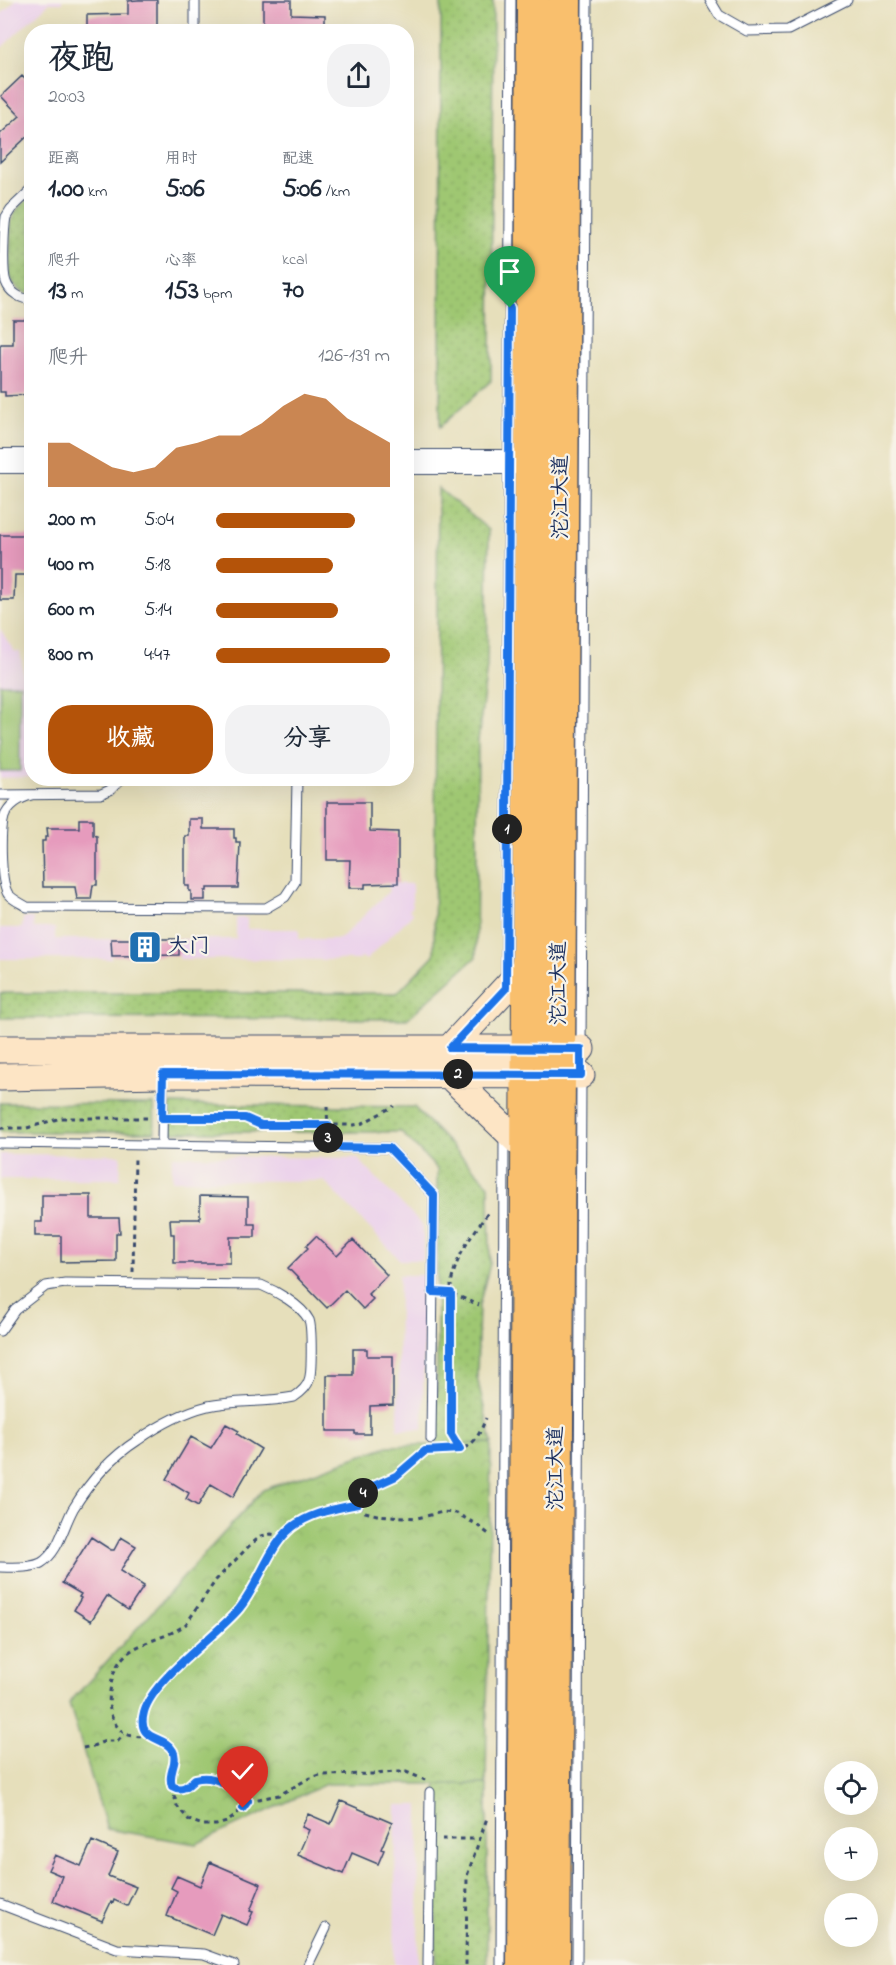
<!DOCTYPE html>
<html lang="zh">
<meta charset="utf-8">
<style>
:root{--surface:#fff;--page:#f2f2f3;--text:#1f2937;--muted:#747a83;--accent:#b45309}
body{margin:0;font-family:"Indie Flower","LXGW WenKai TC",sans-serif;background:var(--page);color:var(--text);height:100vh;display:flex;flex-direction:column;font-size:22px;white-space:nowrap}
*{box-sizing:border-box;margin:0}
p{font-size:20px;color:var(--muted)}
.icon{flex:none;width:33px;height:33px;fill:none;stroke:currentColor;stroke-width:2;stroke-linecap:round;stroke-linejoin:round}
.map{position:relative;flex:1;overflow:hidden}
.panel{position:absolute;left:24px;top:24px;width:390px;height:762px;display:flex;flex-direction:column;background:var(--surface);border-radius:24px;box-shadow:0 6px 24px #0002}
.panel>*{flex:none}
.tools{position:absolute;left:824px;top:1761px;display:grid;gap:12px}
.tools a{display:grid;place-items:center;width:54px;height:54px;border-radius:50%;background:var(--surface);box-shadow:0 6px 24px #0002;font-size:30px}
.pin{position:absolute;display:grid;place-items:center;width:51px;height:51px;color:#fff;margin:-62px -26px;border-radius:50% 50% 50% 0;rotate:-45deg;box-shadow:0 0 6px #0007}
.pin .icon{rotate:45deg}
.km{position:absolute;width:30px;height:30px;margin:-15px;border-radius:50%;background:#222;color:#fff;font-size:16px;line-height:30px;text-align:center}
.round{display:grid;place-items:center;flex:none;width:63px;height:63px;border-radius:24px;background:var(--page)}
.head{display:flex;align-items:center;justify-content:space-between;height:102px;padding:0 24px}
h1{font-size:33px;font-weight:800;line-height:45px}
.stats{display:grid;grid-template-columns:repeat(3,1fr);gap:9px;height:102px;padding:6px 24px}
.stats div{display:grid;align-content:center}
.stats b{font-size:26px;font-weight:800}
.stats small{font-size:16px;font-weight:400}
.stats p{font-size:16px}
.chart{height:168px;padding:12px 24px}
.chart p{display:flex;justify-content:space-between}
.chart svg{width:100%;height:108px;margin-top:6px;fill:var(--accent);opacity:.7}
.primary-button{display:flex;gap:12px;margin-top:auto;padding:12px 24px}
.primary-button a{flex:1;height:69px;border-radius:24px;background:var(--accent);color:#fff;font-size:24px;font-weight:800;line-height:69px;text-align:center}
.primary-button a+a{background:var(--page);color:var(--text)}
ul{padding:0 24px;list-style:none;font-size:20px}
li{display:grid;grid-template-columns:96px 72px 1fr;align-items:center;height:45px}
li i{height:15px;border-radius:8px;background:var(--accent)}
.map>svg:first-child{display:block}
</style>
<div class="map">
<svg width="896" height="1965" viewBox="0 0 896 1965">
<defs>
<pattern id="grass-dots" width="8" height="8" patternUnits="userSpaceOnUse" patternTransform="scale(1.5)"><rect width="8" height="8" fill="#9fc772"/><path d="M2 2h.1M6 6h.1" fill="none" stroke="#88ab65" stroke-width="1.8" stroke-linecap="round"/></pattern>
<pattern id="park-crowns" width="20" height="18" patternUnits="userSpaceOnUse" patternTransform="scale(1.5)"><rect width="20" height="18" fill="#9fc772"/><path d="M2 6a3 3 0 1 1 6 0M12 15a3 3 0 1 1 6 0" fill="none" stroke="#88ab65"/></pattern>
</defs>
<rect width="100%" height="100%" fill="#f7f3e8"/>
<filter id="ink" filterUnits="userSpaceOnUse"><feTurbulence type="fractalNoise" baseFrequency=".0167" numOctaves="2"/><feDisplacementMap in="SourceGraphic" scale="12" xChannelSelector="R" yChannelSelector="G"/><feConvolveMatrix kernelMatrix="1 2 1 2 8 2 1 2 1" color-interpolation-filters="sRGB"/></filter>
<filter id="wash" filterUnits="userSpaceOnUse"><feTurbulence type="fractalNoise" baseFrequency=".008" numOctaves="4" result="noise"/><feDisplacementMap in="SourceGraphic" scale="24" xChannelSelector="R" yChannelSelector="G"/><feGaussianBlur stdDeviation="1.35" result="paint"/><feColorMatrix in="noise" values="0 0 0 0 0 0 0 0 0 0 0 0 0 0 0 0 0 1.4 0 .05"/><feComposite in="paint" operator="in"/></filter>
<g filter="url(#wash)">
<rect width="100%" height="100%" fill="#e6dfbb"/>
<!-- built -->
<path fill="#ebd1eb" d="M16,0H62V3H49L0,49V15Z
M0,629L14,651L20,652L29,714L31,777L0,778Z
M389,883L412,884V907L409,910L413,914L366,960L362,957L359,960L179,959V939H236V918H247V929H299V939H340L389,891Z
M23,918H33L34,928H55V939H111V959H0V928H22Z
M0,1154L121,1155L120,1179H0Z
M172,1156L357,1158L423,1226V1260H400L324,1181L172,1180Z
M399,1275H424L423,1429H398Z
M396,1805H419L418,1965H394Z"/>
<!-- grass -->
<path fill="url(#grass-dots)" stroke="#5d7b68" stroke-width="1.5" d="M441,0H493L491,381L440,427Z
M31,196V295C20,292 13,286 10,275L11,222L16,211Z
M438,488L489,530L487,666L478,741L476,957L407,1019L0,1018V993H397L434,955Z
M0,1103L154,1104L155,1132H0Z
M170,1104L414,1107L489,1185L490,1264L479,1305L477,1377L492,1443L437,1445V1169L401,1132H169Z
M436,1783L487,1784V1965H436Z"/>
<!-- park -->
<path fill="url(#park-crowns)" stroke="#5d7b68" stroke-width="1.5" d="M491,1443L486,1784H326L196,1844L107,1829L69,1703L263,1490L388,1446Z"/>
<!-- pitch -->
<path fill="#9fc772" stroke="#5d7b68" stroke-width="1.5" d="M0,684H20V771H0Z"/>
<g id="blocks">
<!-- building -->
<path fill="#e69bbd" d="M137,0H157V32L87,30V15L128,14V1Z
M263,0H291V14L325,15V30L263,32Z
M22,76L32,86V132L0,162V134L20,116L1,96Z
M13,320H32V392H26V395L5,396V392H0V347L1,344H13Z
M0,535H32V575H15L14,600H0Z
M327,802H370V831L398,832V883L365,884V888H349L350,860H327Z
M79,819H93V835L97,836V885H93L91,899H77L75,887H43L42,841H45V837H48L47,828H79Z
M189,819H203V829H234V838H236V842H240L238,888H207V891H205V900H191V891H189V886H185V836H189Z
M111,939H179V955L112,956Z
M42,1195H91V1218H119L120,1233H116V1261L61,1262V1236H35V1222H42Z
M200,1196L248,1197V1224H255V1237H230V1263H174V1234H171L170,1219H200Z
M316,1236L337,1256L353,1240L387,1275L368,1294L373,1299L363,1309L345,1290L327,1308L288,1268L308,1248L306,1246Z
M353,1349H367V1356H393V1405L370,1406V1434H355V1431H327V1375H353Z
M226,1424L239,1431L237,1434L261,1449L233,1497L211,1484L198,1506L186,1499L189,1493L166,1479L191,1437L211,1448Z
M91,1537L111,1550H114L121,1537L136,1546L120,1571L144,1586L128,1610L107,1596L91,1621L74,1610L81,1598L79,1597L81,1594L62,1583Z
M341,1801L392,1823L381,1849L384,1850L378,1864L352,1853L343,1874L298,1855L309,1830L302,1827L308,1814L331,1824Z
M92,1841L118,1852L108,1876L136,1887L127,1906L114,1900L113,1903L111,1902L102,1921L53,1901L62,1876L48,1870L55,1855L81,1866Z
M210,1862L261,1884L250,1911L253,1912L247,1925L221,1914L212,1935L167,1916L177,1891L171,1888L177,1876L200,1886Z"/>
</g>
</g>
<g filter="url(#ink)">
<use href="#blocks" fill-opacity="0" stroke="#39496c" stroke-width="1.5"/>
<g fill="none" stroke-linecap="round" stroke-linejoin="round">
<defs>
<path id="service" d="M710,0L719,15L747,31L788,30L847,0
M195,32V0
M32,189L11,209L6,217C4,228 2,272 6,282C10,293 21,299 32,300
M0,795L101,794L110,790L122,778
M32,795C20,798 9,804 4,817C0,831 0,881 8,894C13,900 21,903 27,907L266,908L285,897L295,882L297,778
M506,979L511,0
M581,1048L587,0
M0,1143L389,1148L434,1195L431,1439
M162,1145L163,1075
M0,1331L15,1310L46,1286L65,1283L261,1285C276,1291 301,1305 309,1320C312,1327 312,1373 309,1380C307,1388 300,1393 294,1397C265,1403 236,1400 208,1406C184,1412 158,1426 138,1440C110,1458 90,1481 73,1509C63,1527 59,1552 41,1563C29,1569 12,1567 0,1567
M0,1904L117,1949L204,1954L234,1965
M308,1965L326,1928
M428,1965L430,1792
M501,1965L504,1137
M577,1965L581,1076"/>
<path id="tertiary" d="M0,461H32
M406,462H531"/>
<path id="secondary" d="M450,1048L528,964
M0,1049H581
M448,1074L527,1150
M0,1077L163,1074L581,1075"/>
<path id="trunk" d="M523,1965L533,0
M554,1965L565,0"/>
</defs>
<!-- service casing -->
<use href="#service" stroke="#39496c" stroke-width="11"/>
<!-- tertiary casing -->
<use href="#tertiary" stroke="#39496c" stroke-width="26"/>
<!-- secondary casing -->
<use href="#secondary" stroke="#39496c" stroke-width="29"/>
<!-- trunk casing -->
<use href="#trunk" stroke="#39496c" stroke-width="34"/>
<!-- path -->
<path stroke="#39496c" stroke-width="3" stroke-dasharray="4.5 4.5" stroke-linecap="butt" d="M327,1106L328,1134
M174,1118L245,1117L261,1125H354L363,1123L394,1106
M0,1128H27L61,1118H150
M133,1272L135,1156
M444,1293H451L479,1305
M460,1449L451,1434V1285C455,1256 473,1234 490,1210
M438,1450C469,1451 475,1446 486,1418
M426,1451C416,1458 407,1470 396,1476C380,1485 363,1484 358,1504L365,1512L377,1515L417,1518L443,1512L456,1513L474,1523L490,1535
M150,1737C130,1737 120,1736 112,1717C108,1707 109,1696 111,1685C118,1639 157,1646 186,1624L216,1580L249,1546L261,1536L271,1534L283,1536
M83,1748L93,1746L105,1741H118L124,1734
M172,1787L177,1806L189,1820L203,1825H216L227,1822L235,1816L248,1801L279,1795L308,1779L320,1775L376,1774L395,1772H406L425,1780
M248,1801C234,1788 215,1773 195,1779C188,1786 182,1792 172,1786C168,1773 179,1761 173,1751C164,1734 136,1742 144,1712C152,1680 216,1636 239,1608C261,1582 270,1541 298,1523C315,1512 338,1508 358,1504
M442,1839H479
M466,1965L467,1876L487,1818"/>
<!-- service -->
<use href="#service" stroke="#fff" stroke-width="9"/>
<!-- tertiary -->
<use href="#tertiary" stroke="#fff" stroke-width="24"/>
<!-- secondary -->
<use href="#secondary" stroke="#fde5c5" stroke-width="27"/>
<!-- trunk -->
<use href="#trunk" stroke="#f9bf6d" stroke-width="32"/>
</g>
</g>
<g fill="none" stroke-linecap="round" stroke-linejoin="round" filter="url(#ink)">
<defs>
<path id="route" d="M243,1808L248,1801C234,1788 215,1773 195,1779C188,1786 182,1792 172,1786C167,1773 179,1762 173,1751C164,1734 136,1743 144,1712C152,1680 216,1636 239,1609C261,1582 270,1540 298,1523C315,1512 338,1508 358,1504L360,1496L365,1490L396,1476L425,1451L460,1449L451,1434V1293L433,1292L434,1195L389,1148L328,1147V1125H261L245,1118H162L163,1074L581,1075V1049L450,1048L506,988L510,308"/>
</defs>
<!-- route casing -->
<use href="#route" stroke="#fff" stroke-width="12"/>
<!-- route -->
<use href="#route" stroke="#1a73e8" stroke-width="8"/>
</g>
<!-- icons -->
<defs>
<symbol id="building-square" viewBox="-11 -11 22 22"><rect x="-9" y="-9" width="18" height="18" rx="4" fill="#1f6fb2" stroke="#f7f3e8"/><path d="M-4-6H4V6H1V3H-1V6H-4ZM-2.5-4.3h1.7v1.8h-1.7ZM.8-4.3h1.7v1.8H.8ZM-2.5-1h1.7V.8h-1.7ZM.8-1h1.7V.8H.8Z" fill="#fff"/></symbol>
</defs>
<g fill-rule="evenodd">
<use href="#building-square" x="126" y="928" width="38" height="38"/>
</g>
<g text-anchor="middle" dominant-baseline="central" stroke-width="4.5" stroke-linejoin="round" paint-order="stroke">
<!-- street labels -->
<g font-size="21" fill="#1b2f5e" stroke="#f7f3e8">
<text transform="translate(562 497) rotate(-90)">沱江大道</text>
<text transform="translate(560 983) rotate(-90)">沱江大道</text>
<text transform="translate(557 1468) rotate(-90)">沱江大道</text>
</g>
<!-- poi labels -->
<g font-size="21" fill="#1b2f5e" stroke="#f7f3e8" text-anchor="start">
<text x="168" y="947">大门</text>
</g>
</g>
</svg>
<div class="tools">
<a><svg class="icon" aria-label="locate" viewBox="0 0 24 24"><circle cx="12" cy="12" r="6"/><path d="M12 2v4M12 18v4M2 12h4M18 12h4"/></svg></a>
<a>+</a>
<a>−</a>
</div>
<div class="pin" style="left:510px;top:308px;background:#1e9e55"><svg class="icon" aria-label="arrive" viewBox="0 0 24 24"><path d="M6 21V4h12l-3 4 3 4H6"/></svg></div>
<div class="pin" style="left:243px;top:1808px;background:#d93025"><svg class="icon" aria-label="check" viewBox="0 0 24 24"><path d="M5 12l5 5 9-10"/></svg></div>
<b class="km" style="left:507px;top:829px">1</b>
<b class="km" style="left:458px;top:1074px">2</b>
<b class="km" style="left:328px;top:1138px">3</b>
<b class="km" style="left:363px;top:1493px">4</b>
<section class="panel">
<div class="head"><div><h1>夜跑</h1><p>20:03</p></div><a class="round"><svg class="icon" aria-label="share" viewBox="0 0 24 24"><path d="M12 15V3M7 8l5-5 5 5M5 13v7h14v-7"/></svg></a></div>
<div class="stats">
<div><p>距离</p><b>1.00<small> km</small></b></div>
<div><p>用时</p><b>5:06</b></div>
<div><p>配速</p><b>5:06<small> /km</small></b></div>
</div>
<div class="stats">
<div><p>爬升</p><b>13<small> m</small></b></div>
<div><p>心率</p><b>153<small> bpm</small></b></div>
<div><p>kcal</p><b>70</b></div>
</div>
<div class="chart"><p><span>爬升</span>126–139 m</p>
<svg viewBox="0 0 160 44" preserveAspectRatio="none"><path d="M0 44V26L10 26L20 31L30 36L40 38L50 36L60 28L70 26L80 23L90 23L100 18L110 11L120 6L130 8L140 16L150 21L160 26V44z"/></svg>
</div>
<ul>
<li><b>200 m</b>5:04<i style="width:80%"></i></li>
<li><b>400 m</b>5:18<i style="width:67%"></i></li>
<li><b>600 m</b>5:14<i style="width:70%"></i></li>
<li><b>800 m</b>4:47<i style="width:100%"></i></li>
</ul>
<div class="primary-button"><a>收藏</a><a>分享</a></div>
</section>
</div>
